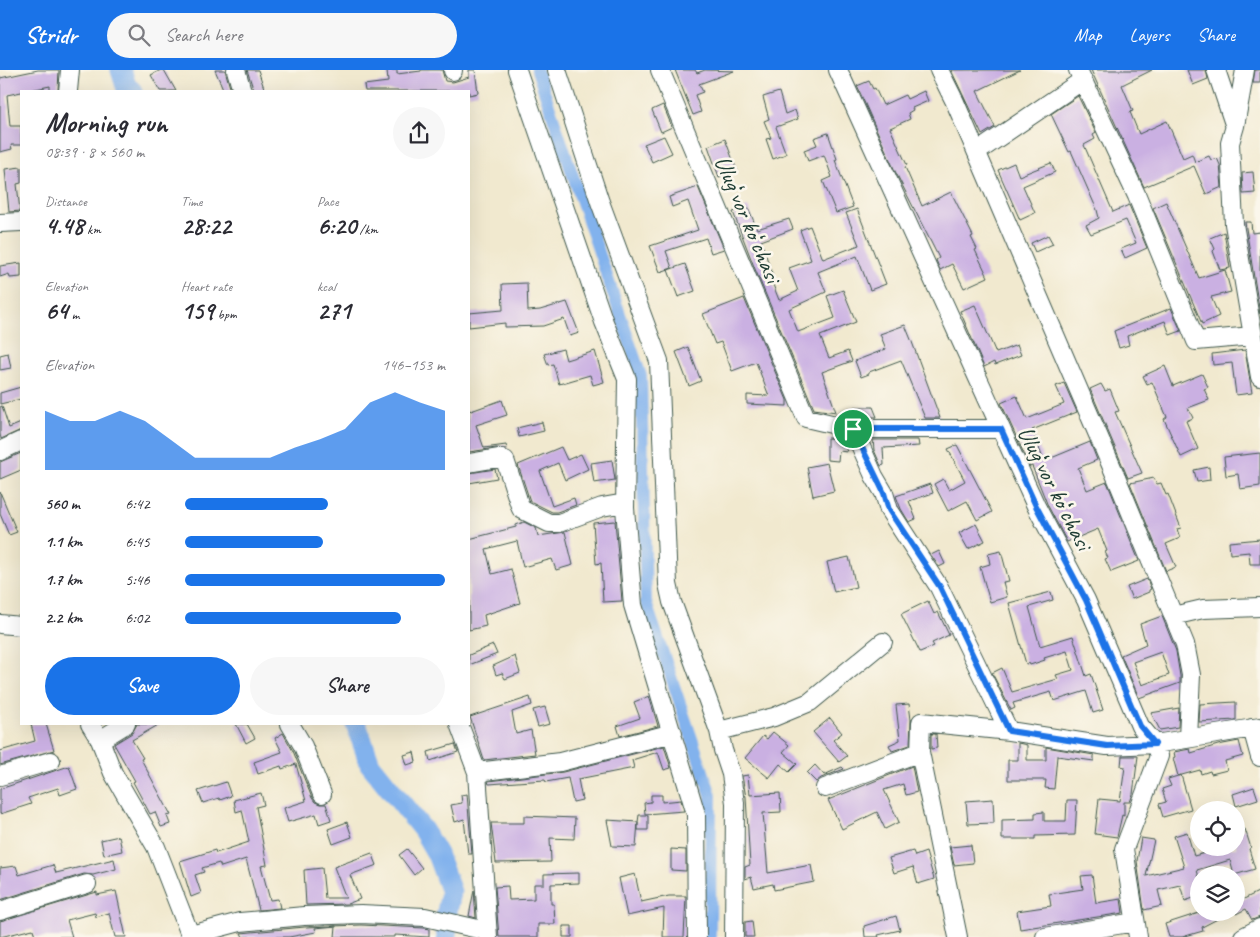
<!DOCTYPE html>
<meta charset="utf-8">
<style>
:root{--surface:#fff;--page:#f7f7f7;--text:#2b2b33;--muted:#7c7c81;--accent:#1a73e8}
body{margin:0;font-family:Caveat,sans-serif;background:var(--page);color:var(--text);height:100vh;display:flex;flex-direction:column;font-size:19px;white-space:nowrap}
*{box-sizing:border-box;margin:0}
p{font-size:16px;color:var(--muted)}
.icon{flex:none;width:28px;height:28px;fill:none;stroke:currentColor;stroke-width:2;stroke-linecap:round;stroke-linejoin:round}
.map{position:relative;flex:1;overflow:hidden}
.side{position:absolute;left:20px;top:20px;width:450px;height:635px;display:flex;flex-direction:column;background:var(--surface);border-radius:0px;box-shadow:0 5px 20px #0002}
.side>*{flex:none}
.buttons{position:absolute;left:1190px;top:731px;display:grid;gap:10px}
.buttons a{display:grid;place-items:center;width:55px;height:55px;border-radius:50%;background:var(--surface);box-shadow:0 5px 20px #0002;font-size:25px}
.pin{position:absolute;display:grid;place-items:center;width:42px;height:42px;color:#fff;margin:-21px;border:2px solid #fff;border-radius:50%;box-shadow:0 1px 5px #0007}
.round{display:grid;place-items:center;flex:none;width:52px;height:52px;border-radius:26px;background:var(--page)}
.head{display:flex;align-items:center;justify-content:space-between;height:85px;padding:0 25px}
h1{font-size:28px;font-weight:600;line-height:38px}
.metrics{display:grid;grid-template-columns:repeat(3,1fr);gap:8px;height:85px;padding:5px 25px}
.metrics div{display:grid;align-content:center}
.metrics b{font-size:25px;font-weight:600}
.metrics small{font-size:14px;font-weight:400}
.metrics p{font-size:14px}
.chart{height:140px;padding:10px 25px}
.chart p{display:flex;justify-content:space-between}
.chart svg{width:100%;height:90px;margin-top:5px;fill:var(--accent);opacity:.7}
.button{display:flex;gap:10px;margin-top:auto;padding:10px 25px}
.button a{flex:1;height:58px;border-radius:30px;background:var(--accent);color:#fff;font-size:20px;font-weight:600;line-height:58px;text-align:center}
.button a+a{background:var(--page);color:var(--text)}
ul{padding:0 25px;list-style:none;font-size:16px}
li{display:grid;grid-template-columns:80px 60px 1fr;align-items:center;height:38px}
li i{height:12px;border-radius:6px;background:var(--accent)}
header{display:flex;align-items:center;gap:30px;box-sizing:border-box;height:70px;padding:0 25px;background:var(--accent);color:#fff}
header strong{font-size:24px}
nav{display:flex;gap:28px;margin-inline-start:auto;font-size:18px}
.search{width:350px;height:45px;background:var(--page);display:flex;align-items:center;gap:12px;box-sizing:border-box;padding:0 18px;border-radius:28px;color:var(--muted);font-size:19px}
.map>svg:first-child{display:block}
</style>
<header>
<strong>Stridr</strong>
<div class="search"><svg class="icon" aria-label="search" viewBox="0 0 24 24"><circle cx="10" cy="10" r="6"/><path d="M15 15l6 6"/></svg>Search here</div>
<nav><a>Map</a><a>Layers</a><a>Share</a></nav>
</header>
<div class="map">
<svg width="1260" height="867" viewBox="0 0 1260 867">
<rect width="100%" height="100%" fill="#fbf7ec"/>
<filter id="ink" filterUnits="userSpaceOnUse"><feTurbulence type="fractalNoise" baseFrequency=".02" numOctaves="2"/><feDisplacementMap in="SourceGraphic" scale="10" xChannelSelector="R" yChannelSelector="G"/><feConvolveMatrix kernelMatrix="1 2 1 2 8 2 1 2 1" color-interpolation-filters="sRGB"/></filter>
<filter id="wash" filterUnits="userSpaceOnUse"><feTurbulence type="fractalNoise" baseFrequency=".0096" numOctaves="4" result="noise"/><feDisplacementMap in="SourceGraphic" scale="20" xChannelSelector="R" yChannelSelector="G"/><feGaussianBlur stdDeviation="1.12" result="paint"/><feColorMatrix in="noise" values="0 0 0 0 0 0 0 0 0 0 0 0 0 0 0 0 0 1.4 0 .05"/><feComposite in="paint" operator="in"/></filter>
<g filter="url(#wash)">
<rect width="100%" height="100%" fill="#f1e9cf"/>
<g fill="none" stroke-linecap="round" stroke-linejoin="round">
<!-- canal -->
<path stroke="#82b2ed" stroke-width="12" d="M537,0L641,306L646,533L711,725L710,867"/>
<!-- river -->
<path stroke="#82b2ed" stroke-width="21" d="M121,0L126,16L132,21
M356,654L370,694L423,760L437,784L451,822L445,852L447,867"/>
</g>
<g id="blocks">
<!-- building -->
<path fill="#cab0e2" fill-rule="evenodd" d="M38,0H59L58,21H50V16L7,25L10,56H21V75H11L12,79L0,82V8Z
M161,0H164L176,21H160L151,5Z
M215,0H225L231,21H224Z
M247,0H258L265,21H254Z
M387,0H397V4L421,1V0H442L445,11L453,12L469,7V0H475L478,23L469,25V21H365L364,15L388,12Z
M675,0H695L697,3L705,0L734,1L699,14L703,22L695,25L701,42L693,45Z
M951,0H1020L977,21L995,57L982,65Z
M1091,0H1152L1122,15L1133,41L1130,42L1139,64L1167,51L1183,88L1192,84L1195,92L1209,86L1211,90L1217,88L1220,95L1222,117L1206,124L1194,96L1144,117Z
M1187,0H1206L1208,9L1193,15Z
M1255,0H1260V13H1253Z
M869,11L873,19L875,18L883,35L905,25L907,29L924,21L928,31L912,38L913,40L908,43L910,49L890,58L907,95L905,97L922,136L951,122L973,166L971,167L977,179L975,180L988,207L964,218L952,194L940,200L936,190L939,188L937,184L895,101L857,16Z
M779,22L785,44L795,40L798,49L776,57L786,84L773,89L766,69L771,68L764,51L769,49L763,27Z
M1078,26L1096,63L1093,65L1095,69L1084,75L1113,142L1129,135L1147,178L1125,188L1121,179L1136,173L1126,150L1091,164L1086,155L1099,148L1097,140L1071,81L1069,82L1051,44Z
M663,35L672,57L661,62L652,40Z
M828,63L837,89L835,90L853,137L836,143L823,111L832,107L824,85L808,91L804,80L817,75L814,68Z
M664,66L672,83L652,92L644,74Z
M725,69L737,101L719,107L708,76Z
M1014,93L1019,106L1051,93L1055,102L1023,116L1035,143L1020,150L998,100Z
M21,97V113L17,114L20,141L9,142L5,99Z
M1253,102L1255,123L1243,124L1242,103Z
M698,117L724,179L711,183L706,168L666,181L672,198L660,202L650,176L698,160L688,131L672,137L669,127Z
M1166,132L1199,208L1225,200L1231,222L1211,227L1219,246L1202,254L1153,138Z
M748,137L757,159L789,149L793,159L761,171L773,206L770,207L779,230L798,221L789,198L811,190L800,160L810,156L823,189L859,175L846,143L857,139L886,214L870,220L857,186L818,202L826,222L789,239L798,262L835,248L827,226L843,220L856,252L820,266L829,288L848,281L852,291L822,302L836,342L814,339L755,199L733,142Z
M1245,152H1251L1252,163L1260,162V244Z
M1224,162L1230,198L1220,200L1213,181L1215,179L1210,168Z
M1048,165L1053,174L1035,182L1031,173Z
M21,193V207L10,208L9,204L0,207V196Z
M685,194L695,221L678,227L668,200Z
M527,213L528,241L540,240L567,232L579,263L570,266L564,249L543,256L505,257V253L469,257V243L503,240L502,214Z
M744,228L787,330V336L747,334V325L769,326L756,292L732,301L721,272L715,274L703,244Z
M975,235L996,283L1017,275L1021,285L995,295L994,292L984,297L960,241Z
M1171,238L1181,261L1170,265L1165,251L1127,266L1129,275L1119,278L1114,261Z
M905,255L912,272L940,348H925L901,290L869,302V304L861,307L855,291L886,279L880,264Z
M688,277L701,311L689,316L676,282Z
M563,279L566,290L595,281L604,312L593,315L590,305L559,314L553,294L548,295L544,284Z
M1245,280L1252,323L1236,325L1232,293L1213,295L1212,284Z
M8,283L11,298L0,300V285Z
M1165,296L1173,316L1202,304L1208,317L1204,319L1209,330L1188,338L1193,348L1186,351L1198,379L1181,387L1164,349L1167,347L1152,312L1147,314L1143,306Z
M1064,313L1077,342L1032,360L1044,391L1090,372L1097,390L1078,398L1087,420L1107,412L1139,491L1111,502L1105,489L1108,488L1105,482L1107,481L1098,459L1067,472L1048,436L1032,396L1030,397L1001,333L1017,326L1027,349L1064,334L1056,316Z
M1101,314L1105,321L1110,319L1119,341L1115,342L1142,403L1128,408L1090,319Z
M21,317V329L0,334V323Z
M502,330L507,345L476,355L484,378L506,375L507,379L496,378L469,382V339L471,341Z
M2,336L9,358L21,353V360L1,369L0,364V337Z
M854,337H873L877,347H854Z
M542,352L544,361L519,367L517,358Z
M827,368L844,369L847,382L839,381L838,391L827,390Z
M873,370H918L919,376L883,378L884,395L881,396L874,380Z
M957,375L992,442L977,450L967,431L948,441L934,414L943,409L949,420L965,411L948,379Z
M561,377L567,390L581,384L588,399L565,410L558,393L540,401L552,436L574,428L576,435L557,442H552L530,431L518,395Z
M21,383V400L0,409V392Z
M1260,383V416L1240,419L1238,404L1226,406L1224,387Z
M612,390L615,410L594,413L591,393Z
M827,393L834,421L813,426L807,397Z
M1209,397L1210,410L1197,412L1194,400Z
M495,399L497,408L469,413V403Z
M1154,408L1157,414L1161,413L1166,425L1168,424L1181,458L1177,459L1180,468L1166,474L1176,497L1166,501L1130,413Z
M930,414L933,423L909,431L916,449L909,452L901,439L896,426Z
M0,422L17,462L9,465L0,444Z
M615,451L622,531L603,532L601,493L596,494L593,453Z
M524,452L536,458L538,466L565,462L573,495L556,500L552,489L523,497L517,471L486,479L492,504L511,499L520,533L484,545L486,556L469,560V469L516,457V455Z
M976,454L985,471L968,479L959,463Z
M1260,469V494H1250L1249,482L1230,484L1229,472Z
M939,481L945,494L939,497L931,485Z
M1001,481L1009,511L1003,512L1007,527L990,532L980,497L990,494L988,484Z
M849,487L856,517L834,522L827,492Z
M1147,509L1151,519L1149,520V522L1132,529L1127,517Z
M1051,522L1053,530L1029,537L1040,576L1073,566L1086,606L1091,604L1103,640L1093,643L1086,621L1054,631L1051,622L1013,633L1015,638L1011,640L992,603L1002,598L1012,622L1058,609L1056,605L1073,600L1067,581L1044,588L1045,590L1030,595L1029,593L1026,594L1009,533Z
M928,531L934,544L938,542L949,565L932,573L934,576L920,582L901,544Z
M1162,546L1176,581L1180,606V613L1139,628L1121,585L1146,574L1140,554ZM1161,582L1169,605L1142,615L1133,592Z
M493,575L497,584L469,595V585Z
M515,586L520,603L505,609L502,603L496,605L493,596Z
M649,626L658,656L620,666L617,656L640,648L634,632Z
M530,627L532,635L512,642L516,664L531,660L535,684L484,690L470,647Z
M1236,632V650L1199,652L1200,634Z
M909,634L911,650L910,675L892,681L889,675L900,670L896,635Z
M545,637L550,654L538,657L533,640Z
M1179,638L1178,657L1160,660L1151,643Z
M830,648L842,663L833,670L847,686L839,692L813,662Z
M31,654H46L54,680L0,695V681L35,671Z
M137,654H160L132,670L143,688L141,689L171,745L167,746L170,754L161,757L155,742L150,744L133,712L135,711L114,674L132,663Z
M236,654H247L255,668L246,673Z
M773,662L789,675L783,682L797,694L789,702L780,694L769,708L745,688L763,666L767,669Z
M283,663L293,681L312,728L315,732L320,734H326L331,750L319,754L316,744L288,752L284,738L306,731L296,694L282,699L281,696L258,704L254,692L282,682L275,668Z
M931,664H936L937,678L931,679Z
M1239,671L1243,686L1225,691L1227,700L1211,704L1210,701L1201,704L1200,700L1178,706L1173,688L1175,687L1174,682L1190,679L1191,683L1218,675Z
M1018,673L1027,675V690H1046V677L1094,685V691L1057,686L1054,719L1045,718L1046,710H1008V690H1018Z
M455,674L458,682L430,691L428,682Z
M664,676L671,698L664,700L658,682L632,690L634,698L578,709L582,730L573,732L568,708L546,712L545,710L489,714L488,711L563,702Z
M414,682L416,692L407,695L404,685Z
M1122,686H1138L1133,724L1130,732H1124V746L1122,745L1117,767L1095,764L1099,729L1120,731L1125,697L1121,696Z
M815,695L824,705L842,697L844,699L821,708L816,712L807,703Z
M69,696L77,719L60,725L58,718L28,728L31,734L0,744V719Z
M912,696L917,722L906,725L903,714L884,720L899,752L885,759L877,742L842,759L828,730Z
M748,705L750,725L780,723L781,742L763,743L768,803L811,795L814,812L774,820L773,814L754,818L751,807L745,809V797L750,795L746,727L742,706Z
M1181,705L1191,739L1163,747L1159,734L1166,732L1162,719L1171,716L1168,709Z
M226,712L231,726L220,730L219,728L203,733L198,721Z
M1254,717L1258,729L1236,736L1233,724Z
M261,723L264,735L256,737L267,795L261,796L270,830L278,829L280,838L259,840L246,789L221,797L219,793L202,798L204,802L195,805L201,823L191,827L180,791L215,780L216,783L249,772L242,740L236,742L234,730Z
M467,724L472,784H468L464,749L455,752L451,735L462,733L461,725Z
M651,725H662V732L681,730L684,741L645,744L644,733L651,732Z
M993,729L994,753L968,754L966,731Z
M1067,730H1077L1075,765L1035,766V769H1002V750L1035,749V743L1044,742V751H1066Z
M639,745H648V760H638V752L636,777L612,776L607,750L638,752Z
M524,746L575,748L574,769L550,768L551,792L496,793L491,753H524Z
M347,752L352,767L333,774L328,759Z
M1245,759L1251,778L1249,779L1255,799L1234,805L1230,790L1197,800L1199,808V826L1185,831L1180,815L1158,820L1162,836L1144,840L1137,791L1141,768L1154,770L1146,806L1184,797L1174,766L1187,762L1194,786L1223,778H1236V761Z
M119,766L122,781L104,785L101,770Z
M971,775L973,793L954,795L950,777Z
M407,779L422,798L414,805L399,785Z
M671,779L686,780V801L671,800Z
M913,781L915,786L926,782L934,809L918,814L913,797L894,803L889,788Z
M372,783L377,795L350,805L360,829L347,834L306,835L304,800L322,798L325,828H346L334,797Z
M114,789L116,799L93,805L84,804L0,830V798L16,796L19,805L53,795L56,803Z
M579,803V813L551,814V834H554L555,854H538V867H499L495,817L508,816L509,830L534,829V814H544V804Z
M635,804L641,832L669,826H686L684,867H663L664,838L627,846L619,808Z
M1092,805L1096,833L1121,829L1123,843L1020,859L1017,841L1051,836L1049,824L1083,819L1081,806Z
M474,820L476,848L469,846Z
M116,821L126,867H115L109,843L96,847L95,843L67,850L72,867H35L33,859L0,867V851L97,822V825Z
M1260,821V847L1252,850L1246,839L1236,844V833Z
M1202,842H1231L1202,857L1203,861L1182,867H1169L1165,854Z
M896,846L900,860L878,865L879,867H865L864,856Z
M752,851L754,867H745V852Z
M361,855L424,858L429,859V867L395,865V867H335L336,856L315,858L316,862L289,867H243L241,863L305,857Z
M563,856H572V867H563Z"/>
</g>
</g>
<g filter="url(#ink)">
<use href="#blocks" fill-opacity="0" stroke="#3e574b" stroke-width="1"/>
<g fill="none" stroke-linecap="round" stroke-linejoin="round">
<defs>
<path id="minor" d="M236,0L242,21
M517,0L604,252L627,309L625,438L633,535L696,744L697,867
M557,0L600,132L659,291L668,514L672,532L719,661L723,680L731,704L735,733L734,867
M660,0L806,348L853,359H1001
M838,0L1036,436L1086,530L1140,656L1155,674L1159,686L1124,779L1138,867
M939,0L955,32L1117,409L1185,574L1191,605L1188,668
M1078,0L1137,126L1196,271L1253,266L1260,307
M1216,0L1234,54
M1245,0L1235,56L1230,73L1234,154L1253,266
M453,1V0
M68,21L70,0
M977,82L1083,10
M0,153L21,152
M853,359L874,406L884,423L889,440L939,517L1009,661L1107,676L1155,674L1260,657
M0,381L21,371
M469,393L498,388L505,390L521,439L549,453H559L602,437L625,433
M1173,546L1203,539L1260,537
M0,554L21,556
M90,654L100,670L126,654
M290,654L303,676L322,724
M459,654L477,702L488,867
M1252,658L1260,687
M719,661L774,647L810,632L883,572
M100,670L113,703L156,777L191,867
M920,682L958,867
M477,702L560,692L673,663
M0,706L51,691
M825,718L920,682L921,652L1009,661
M0,841L87,814
M191,865L240,852L304,846L361,844L425,847L487,861
M1045,867L1135,852
M1243,867L1260,858"/>
</defs>
<!-- minor casing -->
<use href="#minor" stroke="#3e574b" stroke-width="20"/>
<!-- minor -->
<use href="#minor" stroke="#fff" stroke-width="18"/>
</g>
</g>
<g fill="none" stroke-linecap="round" stroke-linejoin="round" filter="url(#ink)">
<defs>
<path id="route" d="M853,359H1001L1036,436L1086,530L1140,656L1155,674L1107,676L1009,661L940,517L889,440L884,423Z"/>
</defs>
<!-- route casing -->
<use href="#route" stroke="#fff" stroke-width="10"/>
<!-- route -->
<use href="#route" stroke="#1a73e8" stroke-width="6"/>
</g>
<g text-anchor="middle" dominant-baseline="central" stroke-width="5" stroke-linejoin="round" paint-order="stroke">
<!-- street labels -->
<g font-size="24" fill="#1f3d34" stroke="#fbf7ec">
<text transform="translate(748 149) rotate(67)">Ulugʻvor koʻchasi</text>
<text transform="translate(1055 418) rotate(63)">Ulugʻvor koʻchasi</text>
</g>
</g>
</svg>
<div class="buttons">
<a><svg class="icon" aria-label="locate" viewBox="0 0 24 24"><circle cx="12" cy="12" r="6"/><path d="M12 2v4M12 18v4M2 12h4M18 12h4"/></svg></a>
<a><svg class="icon" aria-label="layers" viewBox="0 0 24 24"><path d="M12 4l9 5-9 5-9-5zM3 14l9 5 9-5"/></svg></a>
</div>
<div class="pin" style="left:853px;top:359px;background:#1e9e55"><svg class="icon" aria-label="arrive" viewBox="0 0 24 24"><path d="M6 21V4h12l-3 4 3 4H6"/></svg></div>
<section class="side">
<div class="head"><div><h1>Morning run</h1><p>08:39 · 8 × 560 m</p></div><a class="round"><svg class="icon" aria-label="share" viewBox="0 0 24 24"><path d="M12 15V3M7 8l5-5 5 5M5 13v7h14v-7"/></svg></a></div>
<div class="metrics">
<div><p>Distance</p><b>4.48<small> km</small></b></div>
<div><p>Time</p><b>28:22</b></div>
<div><p>Pace</p><b>6:20<small> /km</small></b></div>
</div>
<div class="metrics">
<div><p>Elevation</p><b>64<small> m</small></b></div>
<div><p>Heart rate</p><b>159<small> bpm</small></b></div>
<div><p>kcal</p><b>271</b></div>
</div>
<div class="chart"><p><span>Elevation</span>146–153 m</p>
<svg viewBox="0 0 160 44" preserveAspectRatio="none"><path d="M0 44V15L10 20L20 20L30 15L40 20L50 29L60 38L70 38L80 38L90 38L100 33L110 29L120 24L130 11L140 6L150 11L160 15V44z"/></svg>
</div>
<ul>
<li><b>560 m</b>6:42<i style="width:55%"></i></li>
<li><b>1.1 km</b>6:45<i style="width:53%"></i></li>
<li><b>1.7 km</b>5:46<i style="width:100%"></i></li>
<li><b>2.2 km</b>6:02<i style="width:83%"></i></li>
</ul>
<div class="button"><a>Save</a><a>Share</a></div>
</section>
</div>
